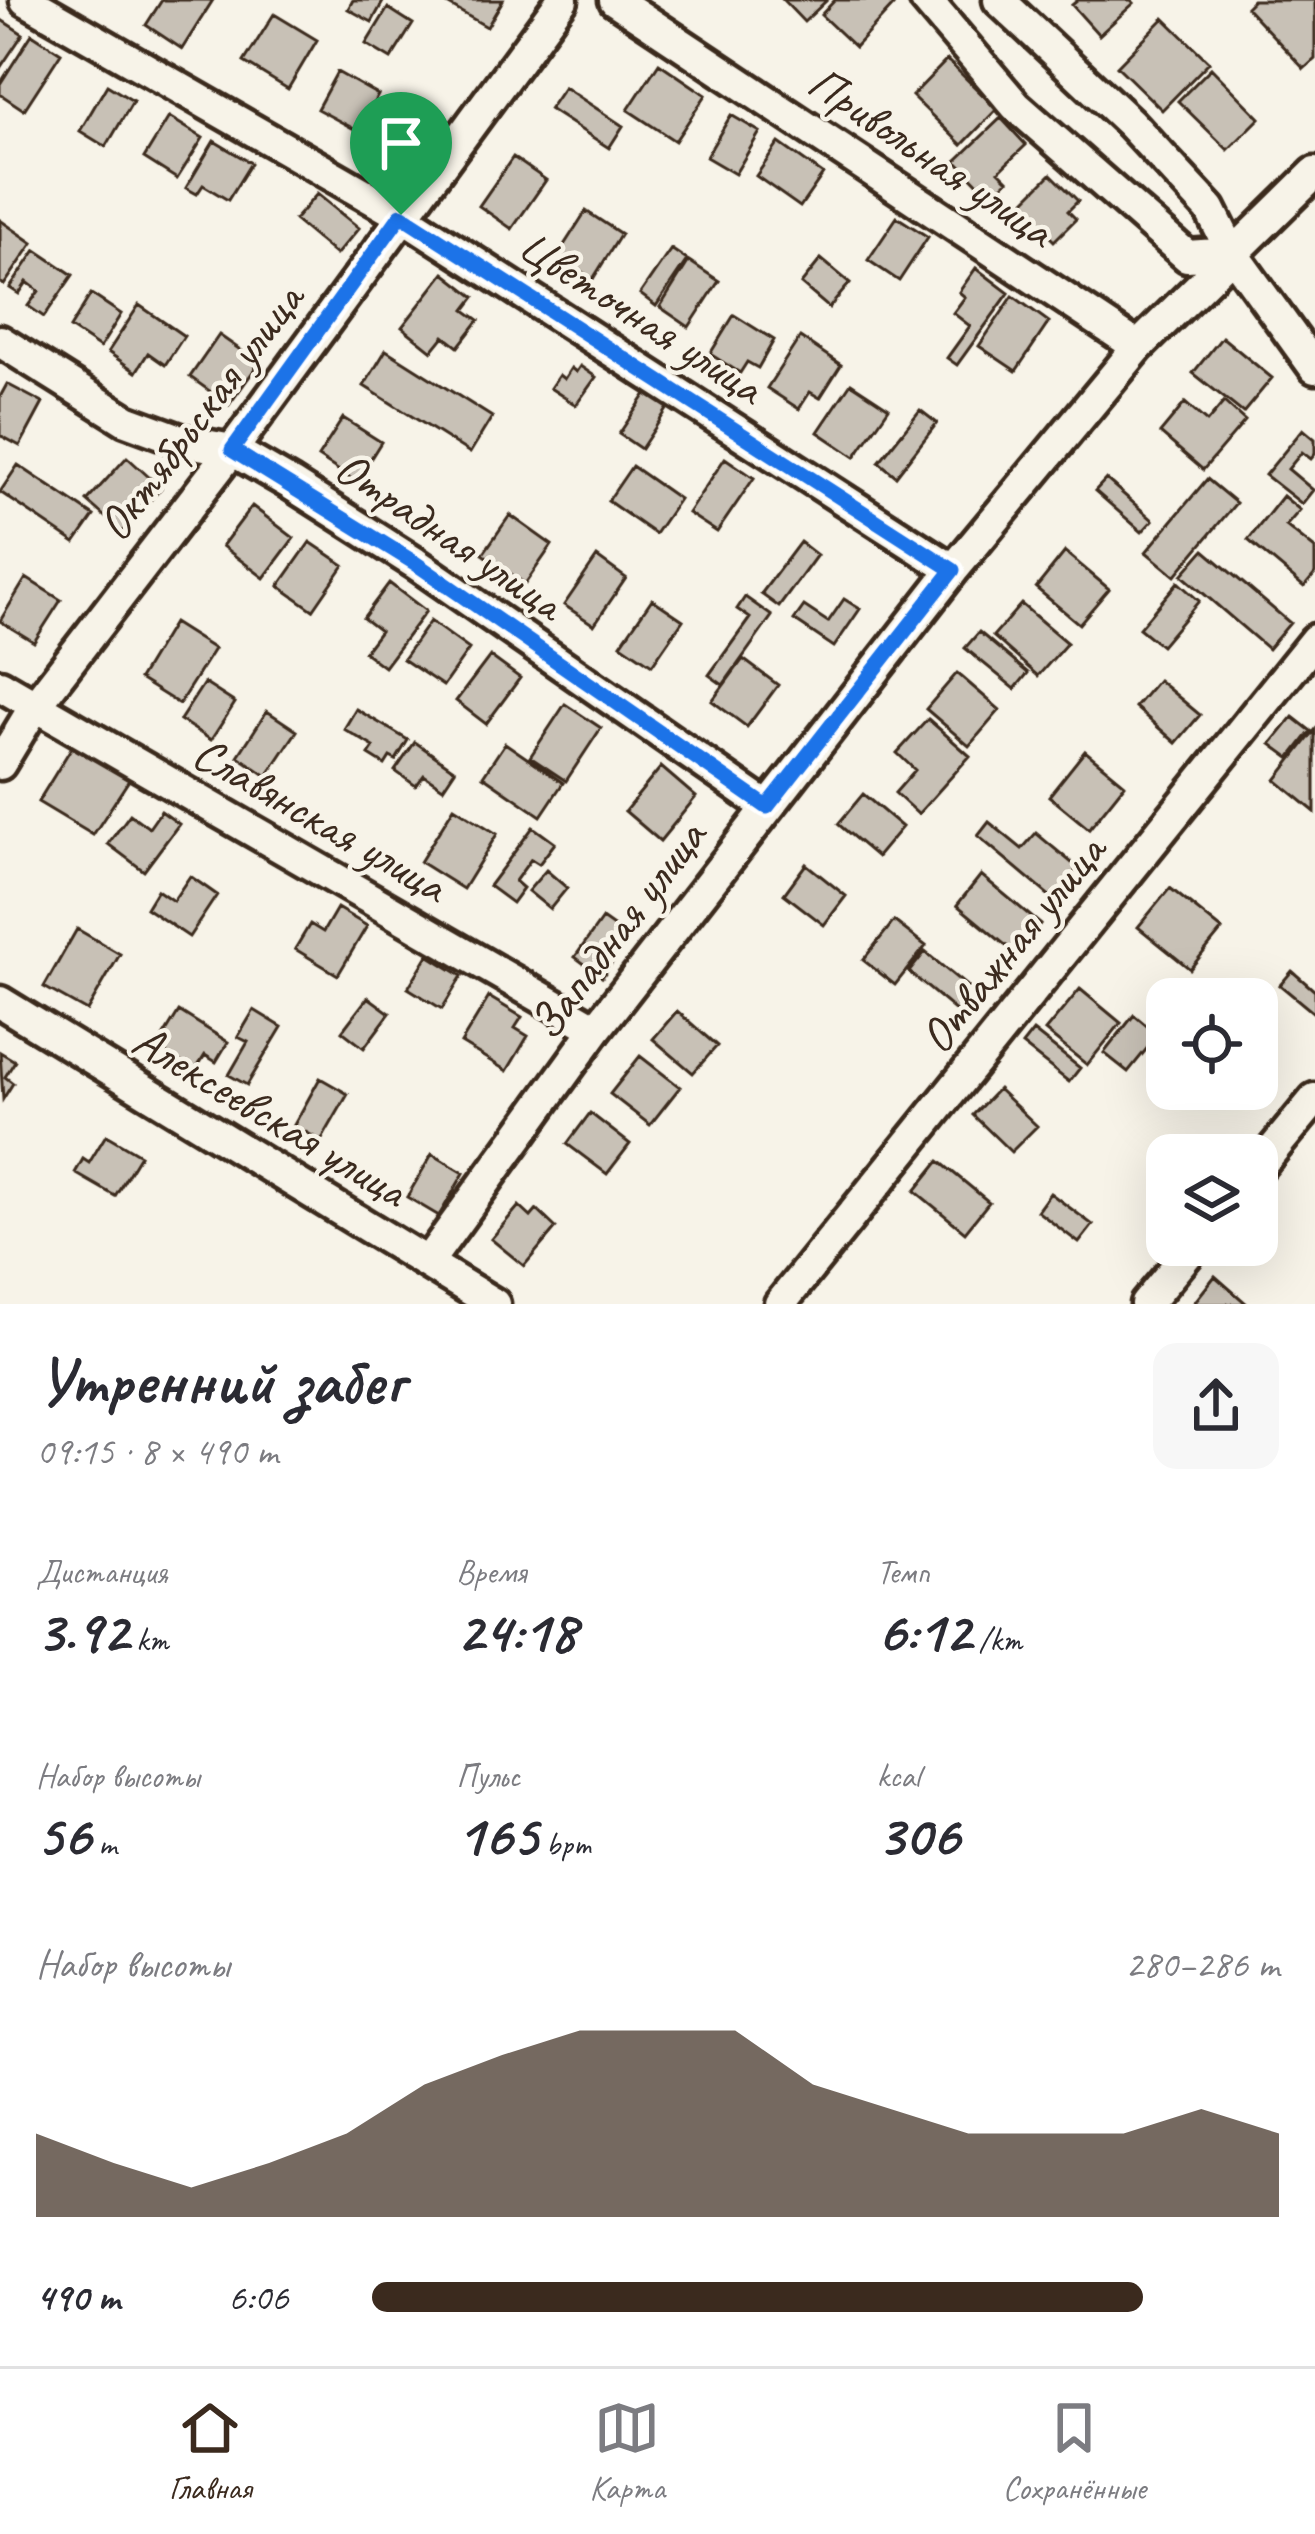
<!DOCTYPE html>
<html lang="ru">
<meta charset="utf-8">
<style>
:root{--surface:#fff;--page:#f7f7f7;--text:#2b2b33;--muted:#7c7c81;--line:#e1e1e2;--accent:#3b2a1e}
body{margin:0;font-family:Caveat,sans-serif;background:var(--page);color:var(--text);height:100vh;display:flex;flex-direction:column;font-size:45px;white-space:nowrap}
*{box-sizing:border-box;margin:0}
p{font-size:39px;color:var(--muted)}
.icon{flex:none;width:66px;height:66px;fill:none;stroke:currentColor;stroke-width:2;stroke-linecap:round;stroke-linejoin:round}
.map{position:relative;height:1304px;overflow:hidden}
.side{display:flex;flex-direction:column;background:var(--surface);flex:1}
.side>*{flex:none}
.controls{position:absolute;left:1146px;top:978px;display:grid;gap:24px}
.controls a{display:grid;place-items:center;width:132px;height:132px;border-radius:24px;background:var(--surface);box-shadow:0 12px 48px #0002;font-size:60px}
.pin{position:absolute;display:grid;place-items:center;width:102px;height:102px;color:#fff;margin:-123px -51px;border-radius:50% 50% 50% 0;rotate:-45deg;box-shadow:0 0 12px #0007}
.pin .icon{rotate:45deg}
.round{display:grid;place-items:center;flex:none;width:126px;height:126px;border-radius:24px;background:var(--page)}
.summary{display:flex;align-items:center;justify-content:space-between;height:204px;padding:0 36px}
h1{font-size:66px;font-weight:700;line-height:90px}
.metrics{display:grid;grid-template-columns:repeat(3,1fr);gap:18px;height:204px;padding:12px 36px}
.metrics div{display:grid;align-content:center}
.metrics b{font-size:60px;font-weight:700}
.metrics small{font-size:33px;font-weight:400}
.metrics p{font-size:33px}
.chart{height:336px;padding:24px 36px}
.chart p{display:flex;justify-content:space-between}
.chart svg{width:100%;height:216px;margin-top:12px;fill:var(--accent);opacity:.7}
ul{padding:0 36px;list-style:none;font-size:39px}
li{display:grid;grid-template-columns:192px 144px 1fr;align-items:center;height:90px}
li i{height:30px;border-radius:15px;background:var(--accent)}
.tab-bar{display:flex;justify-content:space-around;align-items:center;height:168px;border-top:3px solid var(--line);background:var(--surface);font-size:33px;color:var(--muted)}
.tab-bar a{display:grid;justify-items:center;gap:6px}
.tab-bar .on{color:var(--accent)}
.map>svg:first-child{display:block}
</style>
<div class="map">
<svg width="1315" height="1304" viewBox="0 0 1315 1304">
<rect width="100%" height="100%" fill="#f7f3e8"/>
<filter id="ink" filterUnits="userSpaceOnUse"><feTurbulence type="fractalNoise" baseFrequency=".00833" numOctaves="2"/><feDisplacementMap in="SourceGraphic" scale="24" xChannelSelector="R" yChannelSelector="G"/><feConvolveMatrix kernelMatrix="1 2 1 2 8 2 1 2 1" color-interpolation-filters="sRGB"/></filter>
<g filter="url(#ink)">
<!-- building -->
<path fill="#c8c1b6" stroke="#3b2a1e" stroke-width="3" d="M162,0H213L182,49L146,25Z
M353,0H384L372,22L348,9Z
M449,0H503L487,27L447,4Z
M783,0H827L804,22Z
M835,0H887L893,6L855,47L821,15Z
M1078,0H1131L1134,3L1099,35L1072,5Z
M1253,0H1315V59L1304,69L1246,7Z
M388,8L413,24L391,59L366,44Z
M274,14L317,40L288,89L244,62Z
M1164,18L1209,62L1162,110L1117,66Z
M0,19L23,34L0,68Z
M32,34L61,53L24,110L0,94V84Z
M947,60L997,109L962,145L912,96Z
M659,63L706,95L675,141L628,110Z
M1211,68L1260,118L1228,150L1178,101Z
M337,72L378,95L358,131L317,109Z
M107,85L133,101L106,147L80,131Z
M564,87L623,126L609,148L549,109Z
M731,115L760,132L735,174L706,157Z
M169,117L203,138L177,179L144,158Z
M1001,118L1026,145L999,171L1008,180L991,197L956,161Z
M214,141L251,163L228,200L203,185L197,194L186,188Z
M779,143L823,174L800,207L756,176Z
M513,157L546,180L512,229L479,206Z
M1051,174L1078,201L1068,211L1076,219L1054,241L1047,234L1041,239L1026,224L1030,219L1018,207Z
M317,194L359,228L336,255L294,220Z
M586,211L621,234L593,279L557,256Z
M897,217L928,237L899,281L868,260Z
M0,220L33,243L4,285L0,282Z
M671,249L687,260L656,306L640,294Z
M36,250L73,275L44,317L28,306L39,291L27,282L19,294L10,288Z
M821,259L850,283L829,308L801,284Z
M689,261L719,281L689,327L660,307Z
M976,268L1009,293L957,365L947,358L970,326L953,313L965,297L959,292Z
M444,273L475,297L465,310L479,320L458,347L444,336L432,351L402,327Z
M91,294L121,314L100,348L70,328Z
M1013,296L1049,322L1016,371L979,346Z
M139,305L184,336L165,365L148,353L136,372L108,352Z
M734,315L774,340L758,368L747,362L740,373L710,354Z
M219,335L259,363L229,405L190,377Z
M800,337L841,365L820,398L810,392L799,409L767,388Z
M1222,337L1272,378L1243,413L1193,373Z
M386,350L492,417L470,453L364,386Z
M580,366L596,377L576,405L550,388L559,375L564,379L571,368L576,372Z
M851,383L889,408L855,457L818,432Z
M7,384L43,403L20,446L0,435V397Z
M648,391L670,405L641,449L619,434Z
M1224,402L1245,421L1203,470L1160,433L1185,403L1207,422Z
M920,410L937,423L896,476L879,462Z
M343,418L381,442L356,482L318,457Z
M1303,429L1315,439V454L1311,459L1302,452L1288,469L1313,490L1302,504L1265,475Z
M127,457L161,488L122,532L87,501Z
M725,458L754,478L717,532L688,513Z
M18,465L94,516L75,543L0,492Z
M632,466L679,499L655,534L608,501Z
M1106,479L1153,520L1142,532L1095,491Z
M1207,479L1236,503L1175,576L1146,552Z
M1283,496L1300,510L1286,526L1315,549V574L1304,587L1248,540Z
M252,506L294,538L264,578L222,546Z
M510,515L552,545L525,584L483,554Z
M310,542L344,565L313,610L279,586Z
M800,542L817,555L779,607L761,594Z
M1204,550L1290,623L1268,649L1182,575Z
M1065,552L1109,589L1079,624L1036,588Z
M597,557L626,578L594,625L564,605Z
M26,578L61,600L34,642L0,621Z
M1178,582L1199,601L1161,646L1139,628Z
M389,583L426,611L384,667L364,652L380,631L363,618Z
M745,597L772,616L723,685L709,675L750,618L737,609Z
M652,599L683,620L652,665L621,644Z
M844,599L860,609L834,647L794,620L804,606L828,622Z
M1021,604L1067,643L1038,676L993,636Z
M430,621L469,649L443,686L403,659Z
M173,623L214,649L179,704L139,679Z
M979,632L1028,673L1015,689L965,648Z
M490,656L520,678L486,724L456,701Z
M743,659L778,685L747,727L712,701Z
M957,673L1000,710L969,746L926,709Z
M1158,680L1200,715L1176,743L1135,707Z
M204,683L235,703L211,740L180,720Z
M565,704L601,728L566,781L530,757Z
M356,709L408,740L396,760L390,757L385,765L369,755L374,747L344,729Z
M267,711L297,731L267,776L238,756Z
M1293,717L1311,731L1290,758L1271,744Z
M928,719L970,756L918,814L895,793L915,770L897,753Z
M1315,730V812L1276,780Z
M415,742L455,770L443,788L424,775L416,786L395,771Z
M505,743L563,783L541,816L483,776Z
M73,745L129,780L93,835L38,802Z
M1085,751L1125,784L1089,829L1049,796Z
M661,767L696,797L660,841L625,811Z
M863,794L902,827L877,857L838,824Z
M454,807L497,834L463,889L420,862Z
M161,811L179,824L144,871L108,844L130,814L149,828Z
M989,822L1022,849L1036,833L1078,868L1053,899L978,836Z
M533,827L555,843L539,864L531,859L515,881L523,888L512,903L489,886Z
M806,864L846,896L824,925L784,894Z
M546,870L567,888L550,909L528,891Z
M981,875L1040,924L1016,954L957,905Z
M190,876L217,895L189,937L146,908L157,890L173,901Z
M1170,888L1222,930L1190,969L1138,927Z
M337,908L367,926L338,975L295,949L310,924L323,932Z
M602,919L629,938L602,977L575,957Z
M894,921L926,946L895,985L863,960Z
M77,929L120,954L87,1011L44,987Z
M925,952L981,998L964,1018L909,972Z
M428,955L462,976L442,1009L408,988Z
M1292,971L1315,991V1014L1280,985Z
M1080,989L1121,1023L1087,1065L1045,1031Z
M368,997L390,1013L364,1048L342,1031Z
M489,997L522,1017L515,1028L528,1036L507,1071L461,1043Z
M254,1010L282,1027L247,1085L229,1075L248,1042L238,1037Z
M179,1011L228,1042L216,1062L205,1055L195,1071L157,1047Z
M677,1011L717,1046L693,1073L653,1039Z
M1134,1015L1158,1035L1128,1072L1104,1053Z
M1033,1031L1080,1068L1069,1082L1022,1045Z
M0,1052L15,1061L5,1077L13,1083L3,1099Z
M640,1056L680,1087L650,1125L610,1094Z
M320,1078L348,1094L321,1141L294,1125Z
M998,1089L1037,1126L1011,1152L973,1115Z
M590,1113L630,1144L607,1174L567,1144Z
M106,1135L140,1155L115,1196L75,1173L83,1159L89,1163Z
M432,1154L464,1173L439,1216L407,1197Z
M939,1161L989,1202L965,1232L915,1191Z
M1050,1193L1093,1225L1079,1243L1037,1211Z
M519,1206L531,1217L537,1210L556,1228L524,1266L491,1239Z
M1215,1276L1247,1304H1193Z"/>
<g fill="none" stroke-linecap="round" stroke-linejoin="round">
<defs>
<path id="street" d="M26,0L401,215L953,570
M615,0L1138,347
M926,0L1016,106L1187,256L1232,253
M999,0L1130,123L1210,209L1232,253L1315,368
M0,341L126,420L183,441L232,450L291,484L415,563L767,807
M0,685L596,1029
M0,764L35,706L232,450L562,0
M0,1002L494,1304
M1257,1169L1315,1099
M427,1263L596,1029L953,570L1138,347L1315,173
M780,1304L1315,640
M1146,1304L1195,1245"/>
</defs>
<!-- street casing -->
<use href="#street" stroke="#3b2a1e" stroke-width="39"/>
<!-- street -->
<use href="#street" stroke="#f7f3e8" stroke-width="30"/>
</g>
</g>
<g fill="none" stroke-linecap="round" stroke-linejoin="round" filter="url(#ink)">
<defs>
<path id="route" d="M401,215L953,570L767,807L415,563L232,450Z"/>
</defs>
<!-- route casing -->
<use href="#route" stroke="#fff" stroke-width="24"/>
<!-- route -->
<use href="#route" stroke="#1a73e8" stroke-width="15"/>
</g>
<g text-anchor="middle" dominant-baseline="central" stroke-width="9" stroke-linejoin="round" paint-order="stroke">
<!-- street labels -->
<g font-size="48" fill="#3b2a1e" stroke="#f7f3e8">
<text transform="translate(931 156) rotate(34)">Привольная улица</text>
<text transform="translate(641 316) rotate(33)">Цветочная улица</text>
<text transform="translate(200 412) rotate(-53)">Октябрьская улица</text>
<text transform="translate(449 535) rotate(34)">Отрадная улица</text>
<text transform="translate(320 819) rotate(30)">Славянская улица</text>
<text transform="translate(617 930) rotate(-53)">Западная улица</text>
<text transform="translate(1012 944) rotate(-51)">Отважная улица</text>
<text transform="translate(270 1115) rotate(31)">Алексеевская улица</text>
</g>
</g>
</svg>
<div class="controls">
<a><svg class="icon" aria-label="locate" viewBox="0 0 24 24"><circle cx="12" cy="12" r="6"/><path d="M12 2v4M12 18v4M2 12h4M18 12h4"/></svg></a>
<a><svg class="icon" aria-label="layers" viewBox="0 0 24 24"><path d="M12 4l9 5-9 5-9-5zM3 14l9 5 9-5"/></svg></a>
</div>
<div class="pin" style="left:401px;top:215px;background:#1e9e55"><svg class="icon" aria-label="arrive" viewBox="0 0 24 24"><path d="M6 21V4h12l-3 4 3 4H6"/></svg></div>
</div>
<section class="side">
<div class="summary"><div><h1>Утренний забег</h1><p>09:15 · 8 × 490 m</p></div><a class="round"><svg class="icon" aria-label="share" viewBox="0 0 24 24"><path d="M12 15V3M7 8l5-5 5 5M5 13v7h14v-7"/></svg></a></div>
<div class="metrics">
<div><p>Дистанция</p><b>3.92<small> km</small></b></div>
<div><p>Время</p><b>24:18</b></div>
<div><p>Темп</p><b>6:12<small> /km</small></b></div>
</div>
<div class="metrics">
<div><p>Набор высоты</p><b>56<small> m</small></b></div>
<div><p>Пульс</p><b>165<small> bpm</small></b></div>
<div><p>kcal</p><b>306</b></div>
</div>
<div class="chart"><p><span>Набор высоты</span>280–286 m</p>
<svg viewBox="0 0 160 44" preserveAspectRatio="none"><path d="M0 44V27L10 33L20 38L30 33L40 27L50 17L60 11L70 6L80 6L90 6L100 17L110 22L120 27L130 27L140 27L150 22L160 27V44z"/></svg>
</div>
<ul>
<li><b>490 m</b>6:06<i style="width:85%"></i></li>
</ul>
</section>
<nav class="tab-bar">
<a class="on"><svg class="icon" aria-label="home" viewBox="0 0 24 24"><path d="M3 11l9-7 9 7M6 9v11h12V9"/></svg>Главная</a>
<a><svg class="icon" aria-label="map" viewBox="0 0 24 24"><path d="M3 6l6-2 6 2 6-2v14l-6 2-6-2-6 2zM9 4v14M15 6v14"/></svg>Карта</a>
<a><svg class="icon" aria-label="saved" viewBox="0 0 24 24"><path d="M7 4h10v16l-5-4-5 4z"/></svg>Сохранённые</a>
</nav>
